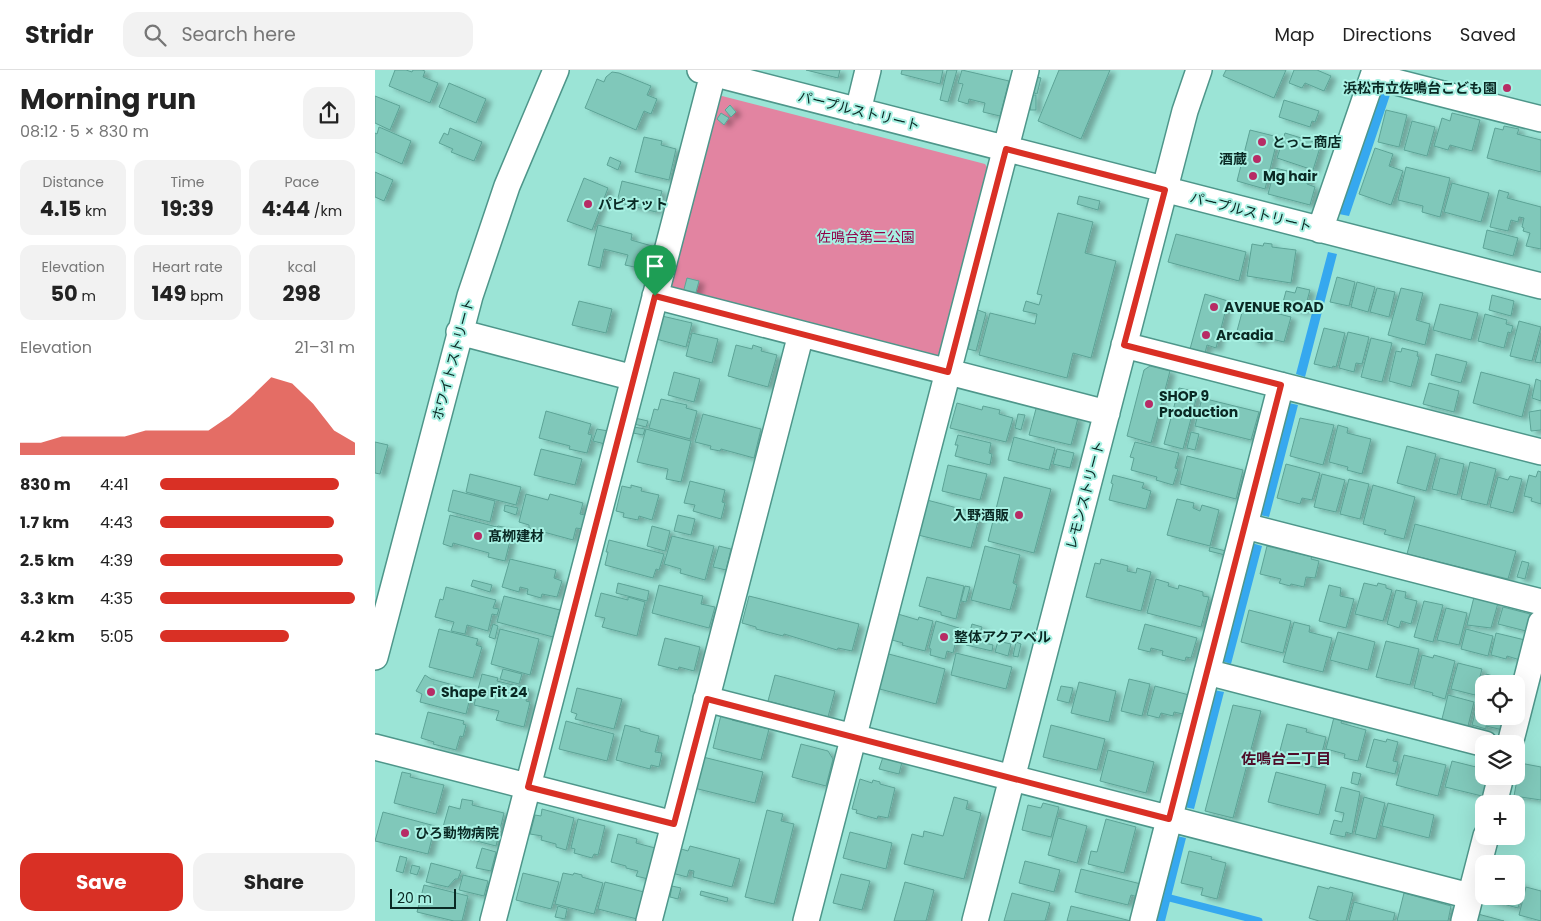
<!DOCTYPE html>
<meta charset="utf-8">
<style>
:root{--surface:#fff;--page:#f2f2f2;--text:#222;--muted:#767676;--line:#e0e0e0;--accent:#d93025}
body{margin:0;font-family:Poppins,"Noto Sans JP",sans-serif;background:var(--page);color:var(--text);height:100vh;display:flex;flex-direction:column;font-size:19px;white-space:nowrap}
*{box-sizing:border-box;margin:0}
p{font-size:16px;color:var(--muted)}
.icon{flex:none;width:28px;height:28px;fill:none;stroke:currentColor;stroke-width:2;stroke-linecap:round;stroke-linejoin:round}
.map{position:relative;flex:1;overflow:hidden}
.sheet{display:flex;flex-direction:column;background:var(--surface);width:375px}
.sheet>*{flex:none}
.buttons{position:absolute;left:1100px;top:605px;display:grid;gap:10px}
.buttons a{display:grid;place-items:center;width:50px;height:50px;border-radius:10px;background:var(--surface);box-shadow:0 5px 20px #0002;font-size:25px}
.scale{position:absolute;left:15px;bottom:12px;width:66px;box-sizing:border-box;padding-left:5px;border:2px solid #0a2924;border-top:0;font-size:14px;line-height:18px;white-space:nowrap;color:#0a2924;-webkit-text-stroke:4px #a8f1e3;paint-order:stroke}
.pin{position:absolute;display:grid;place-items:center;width:42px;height:42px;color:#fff;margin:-51px -21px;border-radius:50% 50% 50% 0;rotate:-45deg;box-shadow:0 0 5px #0007}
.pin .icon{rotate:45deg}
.round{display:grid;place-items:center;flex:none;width:52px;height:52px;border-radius:15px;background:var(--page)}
.head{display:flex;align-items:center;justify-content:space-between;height:85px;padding:0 20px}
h1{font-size:28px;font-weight:700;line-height:38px}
.figures{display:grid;grid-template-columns:repeat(3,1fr);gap:8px;height:85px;padding:5px 20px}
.figures div{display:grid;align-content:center;border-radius:12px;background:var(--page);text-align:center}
.figures b{font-size:21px;font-weight:700}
.figures small{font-size:14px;font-weight:400}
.figures p{font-size:14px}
.chart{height:140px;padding:10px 20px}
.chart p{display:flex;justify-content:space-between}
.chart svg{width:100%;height:90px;margin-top:5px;fill:var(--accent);opacity:.7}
.primary-button{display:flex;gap:10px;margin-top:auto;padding:10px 20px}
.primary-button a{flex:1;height:58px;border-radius:15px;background:var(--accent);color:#fff;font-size:20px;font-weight:700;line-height:58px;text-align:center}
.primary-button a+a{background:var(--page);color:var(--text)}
ul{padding:0 20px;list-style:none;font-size:16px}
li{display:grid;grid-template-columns:80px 60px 1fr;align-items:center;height:38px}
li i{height:12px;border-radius:6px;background:var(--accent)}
header{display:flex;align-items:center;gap:30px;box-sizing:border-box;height:70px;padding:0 25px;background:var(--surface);border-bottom:1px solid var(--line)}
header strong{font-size:24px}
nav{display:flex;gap:28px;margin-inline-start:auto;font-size:18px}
.search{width:350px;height:45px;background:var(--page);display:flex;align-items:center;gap:12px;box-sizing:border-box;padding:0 18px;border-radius:15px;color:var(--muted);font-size:19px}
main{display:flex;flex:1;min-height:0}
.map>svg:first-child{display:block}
</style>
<header>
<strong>Stridr</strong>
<div class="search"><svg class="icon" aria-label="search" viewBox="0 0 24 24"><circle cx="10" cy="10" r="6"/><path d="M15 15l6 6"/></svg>Search here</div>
<nav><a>Map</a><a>Directions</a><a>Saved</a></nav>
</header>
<main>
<section class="sheet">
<div class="head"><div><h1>Morning run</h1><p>08:12 · 5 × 830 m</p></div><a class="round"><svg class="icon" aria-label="share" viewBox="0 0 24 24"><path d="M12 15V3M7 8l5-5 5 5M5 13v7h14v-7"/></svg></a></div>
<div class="figures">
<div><p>Distance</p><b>4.15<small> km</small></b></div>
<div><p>Time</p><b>19:39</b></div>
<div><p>Pace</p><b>4:44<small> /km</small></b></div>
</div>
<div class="figures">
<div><p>Elevation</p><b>50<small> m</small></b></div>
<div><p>Heart rate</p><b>149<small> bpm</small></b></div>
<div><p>kcal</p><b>298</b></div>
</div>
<div class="chart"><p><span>Elevation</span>21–31 m</p>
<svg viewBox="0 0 160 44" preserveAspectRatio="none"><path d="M0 44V38L10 38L20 35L30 35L40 35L50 35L60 32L70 32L80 32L90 32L100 25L110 16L120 6L130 9L140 19L150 32L160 38V44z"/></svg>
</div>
<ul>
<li><b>830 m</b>4:41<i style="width:92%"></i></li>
<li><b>1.7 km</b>4:43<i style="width:89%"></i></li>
<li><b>2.5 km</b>4:39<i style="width:94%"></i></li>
<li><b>3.3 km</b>4:35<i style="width:100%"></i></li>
<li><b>4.2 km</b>5:05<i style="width:66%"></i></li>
</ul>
<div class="primary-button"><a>Save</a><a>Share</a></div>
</section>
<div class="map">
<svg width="1166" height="851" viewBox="0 0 1166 851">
<defs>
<filter id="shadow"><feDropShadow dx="5.5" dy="3" stdDeviation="2.5" flood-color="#0004"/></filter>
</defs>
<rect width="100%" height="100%" fill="#9be4d6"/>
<!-- green -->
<path fill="#e284a1" d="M347,26L610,94L616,104L570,282L560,288L297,220L291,211L337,32Z"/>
<!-- water -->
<path fill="#36a8ef" d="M1006,23L1015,25L974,146L964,144Z
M953,182L962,184L930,307L921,304Z
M914,333L923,335L894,447L885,445Z
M877,473L887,476L856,594L847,591Z
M839,620L849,622L819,739L809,737Z
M802,766L811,768L790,851H780Z"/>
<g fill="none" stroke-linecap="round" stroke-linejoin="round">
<!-- stream -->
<path stroke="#36a8ef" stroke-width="7" d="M791,827L884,851"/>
</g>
<!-- building -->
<path fill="#80c8ba" stroke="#5ca396" filter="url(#shadow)" d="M20,0H31L37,2L38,0H47L50,1L48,7L63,13L55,33L14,16Z
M431,0H465L463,8Z
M527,0H568L565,14L526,4Z
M572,0H582L573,32L565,30Z
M587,0L634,11L625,46L608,42L610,33L594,29L593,34L583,31L588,14L583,13Z
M684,0H735L706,69L663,51Z
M851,0H911L899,28L848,6Z
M919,0H942L956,6L949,21L930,13L927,18L914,13Z
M237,2L244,3L276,16L272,25L282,29L276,44L269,41L261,60L210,38L222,9L229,12L231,7Z
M661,7L666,8L662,24L657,22Z
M74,13L111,29L101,53L64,37Z
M656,25H661V40H655Z
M0,26L25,36L15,60L0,53Z
M909,30L944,41L940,52L937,51L935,57L904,47Z
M355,35L361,42L356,47L350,40Z
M1011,40L1032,45L1024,77L1003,72Z
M346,43L354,48L349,55L342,49Z
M1077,43L1105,50L1097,81L1075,75L1073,80L1059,76L1067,48L1075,51Z
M1037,51L1060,57L1052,86L1029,80Z
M1129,56L1144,59L1142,64L1166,70V102L1112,88L1120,58L1128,60Z
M4,57L36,71L27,94L0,82V63L2,64Z
M75,58L107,72L99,91L76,82L78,79L64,73L69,63L73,65Z
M875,60L903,67L890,119L862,111Z
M910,63L946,74L938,100L902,88Z
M269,67L287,71L286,75L301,79L294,110L260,102Z
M1000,78L1018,84L1014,96L1028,101L1016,135L984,124Z
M235,87L246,92L243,100L232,95Z
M1031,97L1075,108L1065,147L1047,142L1048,136L1023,130Z
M900,98L934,106L932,114L940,117L935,135L893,124Z
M0,102L18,110L9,131L0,127Z
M209,108L233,118L217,160L192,151Z
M247,111L287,121L281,142L242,132Z
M1077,113L1114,123L1106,152L1069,142Z
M1124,120L1134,123L1132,128L1166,137V179L1151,176L1155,163L1148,161L1149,158L1147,157L1149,148L1144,147L1143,152L1136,150L1133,161L1115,157Z
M704,126L725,131L723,140L702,134Z
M683,143L718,152L710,183L741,191L716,288L698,283L692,308L604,285L615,243L660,254L662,244L648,241L651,231L664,235L667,225L662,224Z
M223,155L257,164L256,170L277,176V188L273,200L250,195L253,185L229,179L225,198L213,195Z
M1112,160L1143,168L1138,186L1108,178Z
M801,164L871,182L864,211L793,192Z
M889,173L897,174V177L921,180L916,213L872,206L877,174L888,176Z
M962,207L980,212L974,236L955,232Z
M312,208L324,211L320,226L308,223Z
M982,212L1000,217L993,242L976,237Z
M922,217L935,220L929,242L907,236L911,221L920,223Z
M1002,218L1020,222L1014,247L995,242Z
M1026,218L1048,223L1041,250L1055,254L1050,275L1013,265Z
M830,224L853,231L841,278L832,275L830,283L815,279Z
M1117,225L1139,231L1136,246L1114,240Z
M204,231L237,239L231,263L197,255Z
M1065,234L1103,243L1096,270L1058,260Z
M869,235L916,247L909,272L888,267L886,273L876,270L878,264L862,261Z
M603,240L611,243L601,281L593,279Z
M1110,244L1132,250L1131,254L1138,256L1136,263L1133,262L1129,278L1103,271Z
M287,246L317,253L311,277L281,269Z
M1144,251L1166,257L1157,291L1135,286Z
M949,258L970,263L961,297L958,296L957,298L939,294Z
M973,262L994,267L987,294L981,293L979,302L964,298Z
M317,263L343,269L337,293L311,286Z
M996,268L1017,273L1007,312L986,307Z
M1166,270V293L1160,292Z
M361,275L377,279L378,275L387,278L386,281L402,285L393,317L353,306Z
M1027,278L1043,282L1042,286L1044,287L1036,317L1014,311L1021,281L1026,282Z
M1061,284L1092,292L1086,313L1056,305Z
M775,296L795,301L776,373L752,366L769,300Z
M299,302L325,309L319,332L293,325Z
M1106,302L1155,315L1147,347L1098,333Z
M1161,309L1166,311V331L1157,328Z
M1054,313L1084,321L1079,342L1048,334Z
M804,318L823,322L808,379L789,374Z
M827,328L884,342L876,370L820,356Z
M286,329L312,335L311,338L322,341L315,369L274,358L279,339L283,340Z
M582,333L607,340L608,336L625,340L624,344L638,348L631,372L575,358Z
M662,335L703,348L696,375L654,365Z
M1166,340V360L1156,361L1154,342Z
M171,341L216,354L213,364L217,365L212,383L194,379L195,376L164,368Z
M328,344L386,359L379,388L346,379L345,381L335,379L336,376L320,372Z
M643,344L650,345L646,360L640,358Z
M260,348L273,351L271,357L259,354Z
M925,348L959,355L948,395L915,386Z
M963,355L973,358L972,363L996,369L987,404L972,400L973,397L954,392Z
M259,357L270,359L268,365L258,363Z
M222,359L233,361L230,374L218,371Z
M271,359L316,371L306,412L291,409L293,399L262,392Z
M816,362L824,364L820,380L812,378Z
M583,365L616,373L614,383L617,384L615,395L580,386L583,375H580Z
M639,367L680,378L674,400L633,390Z
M0,372L13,375L5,404L0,403Z
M760,372L804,383L800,398L803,399L798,415L781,410L782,407L756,400L759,388L755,387Z
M1032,376L1061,384L1051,421L1022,413Z
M166,379L207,389L200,415L159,405Z
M682,379L699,383L695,398L678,394Z
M812,386L868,400L861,429L805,414Z
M1065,388L1089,394L1082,425L1057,419Z
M1095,392L1121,399L1112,435L1086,429Z
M911,394L945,403L937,430L927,428L925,434L902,428Z
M573,395L612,404L605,430L567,421Z
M1163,401L1166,402V434L1156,431L1157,428L1149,426L1154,405L1161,407Z
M95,404L146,417L141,435L91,422Z
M947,404L970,410L961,442L939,437Z
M738,405L769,413L767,418L776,421L771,439L734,430L738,414L736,413Z
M1135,406L1147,409L1138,443L1115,437L1123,407L1133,410Z
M629,407L676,419L659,483L613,471Z
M974,409L994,414L985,449L965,444Z
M315,411L350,420L347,432L350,433L346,449L318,441L320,435L309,433Z
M256,415L267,418L266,421L284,425L277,450L264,446L263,450L248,447L249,443L241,441L247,416L256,418Z
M998,415L1040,427L1029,469L1009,464L1011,460L988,454Z
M78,420L120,431L115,452L73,441Z
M151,424L173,430L175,424L208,433L205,444L210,445L207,459L201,458L198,470L154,458V455L144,452Z
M802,429L819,433L818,438L825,441L827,435L844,440L835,476L792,465Z
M552,430L605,444L596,478L543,465Z
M130,435L143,438L141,445L129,441Z
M75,445L122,457L123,456L138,459L130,491L113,487L114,483L78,473L77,477L68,474Z
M303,445L320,449L316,465L299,461Z
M1040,454L1141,481L1133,509L1032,484Z
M277,456L295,461L290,481L272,476Z
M297,466L339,476L330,510L305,503L306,499L289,494Z
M234,470L289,484L284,500L281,499L278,508L230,495L233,482H231Z
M344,476L356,479L351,500L338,497Z
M610,476L645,485L638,513L642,515L635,540L596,530Z
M892,476L937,487L936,489L944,491L940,508L931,507L929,517L916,514L915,516L904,513L906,509L885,504Z
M835,477L851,481L850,485L834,481Z
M135,489L181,500L179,508L187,511L182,527L167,524L166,528L152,524L153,519L145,517L144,522L127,517Z
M726,489L753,496L752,501L761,503L762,498L776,502L766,541L711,527L720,493L725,494Z
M1147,491L1154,493L1150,509L1142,507Z
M552,507L589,516L581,549L566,545V542L544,536Z
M781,509L794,513L793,516L803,519L804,515L828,522V526L834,527L826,557L772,543Z
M98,510L117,515L115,522L96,516Z
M243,513L274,521L272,531L241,523Z
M989,513L1002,516L1003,513L1011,515V518L1017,520L1008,551L980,544Z
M284,515L328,526L326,534L340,537L334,558L277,543Z
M954,515L966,518L965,526L979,529L971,558L944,551Z
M590,516L595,517L591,532L586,531Z
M71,517L121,530L118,538L124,539L122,545L117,544L113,561L92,555L90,564L76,561L79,552L60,547L65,529L68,530Z
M1021,520L1031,522L1030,528L1042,531L1036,554L1026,551L1024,558L1012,554Z
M226,523L253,530V527L270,532L262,566L227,557L230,548L220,546Z
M129,526L185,540L178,567L122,552Z
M374,526L484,554L477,581L463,578L462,580L409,564L408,566L381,559V557L367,553Z
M1099,527L1123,533L1116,558L1092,555Z
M1049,531L1068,535L1058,572L1039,567Z
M1128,537L1155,544L1151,561L1123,554Z
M1071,538L1092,543L1084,575L1062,570Z
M874,540L916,551L908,583L866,572Z
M523,544L543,550L544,547L558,551L550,581L527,575L528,573L517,570Z
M561,551L584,558L578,583L572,581L570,589L555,585L556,579L554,578Z
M919,552L935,556L934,562L957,568L948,602L908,592Z
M118,554L123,556L120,569L114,567Z
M597,554L607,557L603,571L618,575L617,581L591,575Z
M770,554L822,568L816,588L811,587L810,591L787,585L788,581L776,578L775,582L763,579Z
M64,559L103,569L101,575L107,577L98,608L54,597Z
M125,559L164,569L155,605L116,594Z
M1091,559L1118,566L1113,586L1086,579Z
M963,562L1000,572L993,600L955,590Z
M1121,563L1150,570L1145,590L1132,586L1131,589L1116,585Z
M290,568L325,577L319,601L304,597L303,600L283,595Z
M623,571L636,574L633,586L620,582Z
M1011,571L1044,579L1035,615L1001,607Z
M641,572L646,574L643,587L638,586Z
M510,583L570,599L561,634L501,618Z
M581,583L637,597L631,619L576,605Z
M1047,585L1058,588L1059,585L1080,591L1070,629L1057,625L1058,623L1039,618Z
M1083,593L1107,599L1100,625L1076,619Z
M128,599L147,604L144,614L125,609Z
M107,604L123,608L122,611L154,619L151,631L155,632L149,657L121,650L124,641L99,635Z
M1111,604L1139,612V614H1109V632L1103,631Z
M50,605L56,609L97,620L91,644L45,632L47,624L41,621Z
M400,605L460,621L453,647L393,631Z
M754,609L775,614L767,646L746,641Z
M704,612L741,621L734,652L696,643Z
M686,616L698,618L694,633L682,630Z
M780,616L818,626L812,645L799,642L798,646L786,643L784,648L772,645Z
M202,618L247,629L239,659L200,649L202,644L196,642Z
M1073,625L1099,632L1092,660L1066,653Z
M858,635L886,641L858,748L830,741Z
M1102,635L1109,637V646H1131L1128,660L1111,656V659L1097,655Z
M53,642L89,651L88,654L91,655L88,667L85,666L81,680L58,674L59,672L46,668Z
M346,645L358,648L357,650L394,659L386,690L338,678Z
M959,647L967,649L966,653L991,660L983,691L969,688L970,684L951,679Z
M191,651L239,664L232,691L184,679Z
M912,654L932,659L931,662L951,667L943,698L903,688Z
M250,655L265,659V661L284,666L280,682L287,683L284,697L276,695L275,699L241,690Z
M676,655L730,669L722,700L668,687Z
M999,669L1011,672L1012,669L1023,672L1018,691L1023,692L1020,704L991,697Z
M426,674L453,681L458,689L451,716L417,707Z
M733,680L779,692L771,723L725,711Z
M1029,685L1071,695L1063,726L1021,715Z
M328,687L388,702L380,733L319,718Z
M508,687L527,692L524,704L504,699Z
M1077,691L1109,699V706H1117L1111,727L1070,717Z
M1145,693L1166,697V730L1139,726Z
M27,702L36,704L35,707L69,715L61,744L19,733Z
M901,702L951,715L944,745L893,732Z
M978,702L986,704L983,715L976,713Z
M485,709L497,713L498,710L505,712V714L520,718L513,748L503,746L502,749L481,743L482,740L477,739Z
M966,717L985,722L977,764L971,762L970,767L955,764L959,750L967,752L969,743L960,741Z
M579,727L593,731L591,739L606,743L589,809L529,794L537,764L548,767L549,761L568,766Z
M989,727L1010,733L1001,769L980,764Z
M87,729L98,731L97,735L129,743L121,776L78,765L79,760L68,757L74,736L85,739Z
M668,733L684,737L676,767L647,760L653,735L666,738Z
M1013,733L1059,745L1054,768L1007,756Z
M167,739L199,748L191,780L181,777V774L166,770L167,766L155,764L160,745L166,746Z
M392,740L408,744L406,751L419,754L399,834L370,827Z
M8,742L60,756L53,784L0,771Z
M683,748L712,756L702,793L673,785Z
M203,749L230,756L223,785L219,784L217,788L199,783L200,779L196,778Z
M731,749L761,757L749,803L713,794L716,781L722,782Z
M475,762L517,773L511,799L468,788Z
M243,764L262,769L261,773L284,779L273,809L261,806L263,801L251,798V796L236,792Z
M315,776L365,789L357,817L318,807L319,801L314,800L312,807L297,803L303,778L313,781Z
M107,778L121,782L116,801L101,798Z
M814,781L837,787L836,789L851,793L842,829L826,825L828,818L806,813Z
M25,786L32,788L28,803L21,801Z
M650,791L685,800L679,822L644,813Z
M56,793L86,801L83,809H80L73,817L51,812Z
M37,795L45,797L42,805L35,803Z
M706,799L766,814L763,827L756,825L753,835L700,822Z
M148,803L184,812L176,839L141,830Z
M188,803L198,805L199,803L207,805V807L228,813L219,844L180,834Z
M466,804L495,811L487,840L458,833Z
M88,805L113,811L109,826L84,820Z
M230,812L269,822L262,849L223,839Z
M530,812L559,820L551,851H519Z
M1141,813L1149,815L1143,838L1113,830V826H1141Z
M49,815L93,826L87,851H79L42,842Z
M297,816L306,818L303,829L295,827Z
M943,816L954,819L955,817L978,823L971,851H944L934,848Z
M1151,817L1166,821V851L1144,845Z
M326,821L353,828L352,832L325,825Z
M637,823L675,833L670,851H629Z
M1029,823L1076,836L1073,851H1022Z
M979,832L1020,843L1018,851H974Z
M183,836L192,839L190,849L180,847Z
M696,836L756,851H692Z
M1103,844L1129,851H1101Z"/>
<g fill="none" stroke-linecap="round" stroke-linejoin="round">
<defs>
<path id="minor" d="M325,0L1166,216
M999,4L1009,9L1166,49
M483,41L493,0
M945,160L1000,0
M280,226L732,343
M84,262L259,308
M749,275L1166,382
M870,456L1166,532
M0,587L95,226L132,116L181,0
M832,602L1110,674
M331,629L1095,826
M1135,674L1166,553
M0,677L299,754
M1119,734L1126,706
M118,851L339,0
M274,851L426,264
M431,851L651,0
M600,851L810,41L824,0
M768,851L906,315
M1089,851L1111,766"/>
</defs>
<!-- minor casing -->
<use href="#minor" stroke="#4e968a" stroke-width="28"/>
<!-- minor -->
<use href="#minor" stroke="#fff" stroke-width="25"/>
</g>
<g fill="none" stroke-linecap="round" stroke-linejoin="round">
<defs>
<path id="route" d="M631,79L790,120L749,275L906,315L794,749L332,629L299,754L153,717L280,226L573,302Z"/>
</defs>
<!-- route casing -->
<use href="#route" stroke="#fff" stroke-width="10"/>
<!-- route -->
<use href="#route" stroke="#d93025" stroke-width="6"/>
</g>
<!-- markers -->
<g fill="#b72c65" stroke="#a8f1e3" stroke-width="2">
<circle cx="1132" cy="18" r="5"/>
<circle cx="887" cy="72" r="5"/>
<circle cx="882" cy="89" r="5"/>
<circle cx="878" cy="106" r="5"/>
<circle cx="213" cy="134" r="5"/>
<circle cx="839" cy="237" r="5"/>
<circle cx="831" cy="265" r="5"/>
<circle cx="774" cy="334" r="5"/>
<circle cx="644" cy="445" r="5"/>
<circle cx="103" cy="466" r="5"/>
<circle cx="569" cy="567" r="5"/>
<circle cx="56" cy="622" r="5"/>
<circle cx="30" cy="763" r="5"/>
</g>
<g text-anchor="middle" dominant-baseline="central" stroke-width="4" stroke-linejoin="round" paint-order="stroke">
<!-- poi labels -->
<g font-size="14" font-weight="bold" fill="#0a2924" stroke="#a8f1e3" text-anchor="start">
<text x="1122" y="18" text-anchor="end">浜松市立佐鳴台こども園</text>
<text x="897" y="72">とっこ商店</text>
<text x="872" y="89" text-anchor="end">酒蔵</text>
<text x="888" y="106">Mg hair</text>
<text x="223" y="134">パピオット</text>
<text x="849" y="237">AVENUE ROAD</text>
<text x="841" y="265">Arcadia</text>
<text x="784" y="326">SHOP 9<tspan x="784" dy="16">Production</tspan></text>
<text x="634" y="445" text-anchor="end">入野酒販</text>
<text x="113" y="466">髙栁建材</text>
<text x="579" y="567">整体アクアベル</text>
<text x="66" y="622">Shape Fit 24</text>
<text x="40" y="763">ひろ動物病院</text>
</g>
<!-- street labels -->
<g font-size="14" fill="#0a2924" stroke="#a8f1e3">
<text transform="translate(484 41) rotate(14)">パープルストリート</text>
<text transform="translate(876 142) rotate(14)">パープルストリート</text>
<text transform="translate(78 289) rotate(-75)">ホワイトストリート</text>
<text transform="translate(710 425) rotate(-75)">レモンストリート</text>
</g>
<!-- park labels -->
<g font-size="14" fill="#910048" stroke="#a8f1e3">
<text x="491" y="167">佐鳴台第二公園</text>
</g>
<!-- neighbourhood labels -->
<g font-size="15" font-weight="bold" fill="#4f0c28" stroke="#a8f1e3">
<text x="911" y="688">佐鳴台二丁目</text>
</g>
</g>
</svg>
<div class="buttons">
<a><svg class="icon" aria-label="locate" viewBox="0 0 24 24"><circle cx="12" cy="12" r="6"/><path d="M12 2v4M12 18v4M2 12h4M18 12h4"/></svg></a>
<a><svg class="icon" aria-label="layers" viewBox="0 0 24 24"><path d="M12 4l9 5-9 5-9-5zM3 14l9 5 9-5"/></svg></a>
<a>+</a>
<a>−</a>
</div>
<div class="scale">20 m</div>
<div class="pin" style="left:280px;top:226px;background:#1e9e55"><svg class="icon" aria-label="arrive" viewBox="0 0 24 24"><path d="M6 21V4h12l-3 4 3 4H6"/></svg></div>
</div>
</main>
